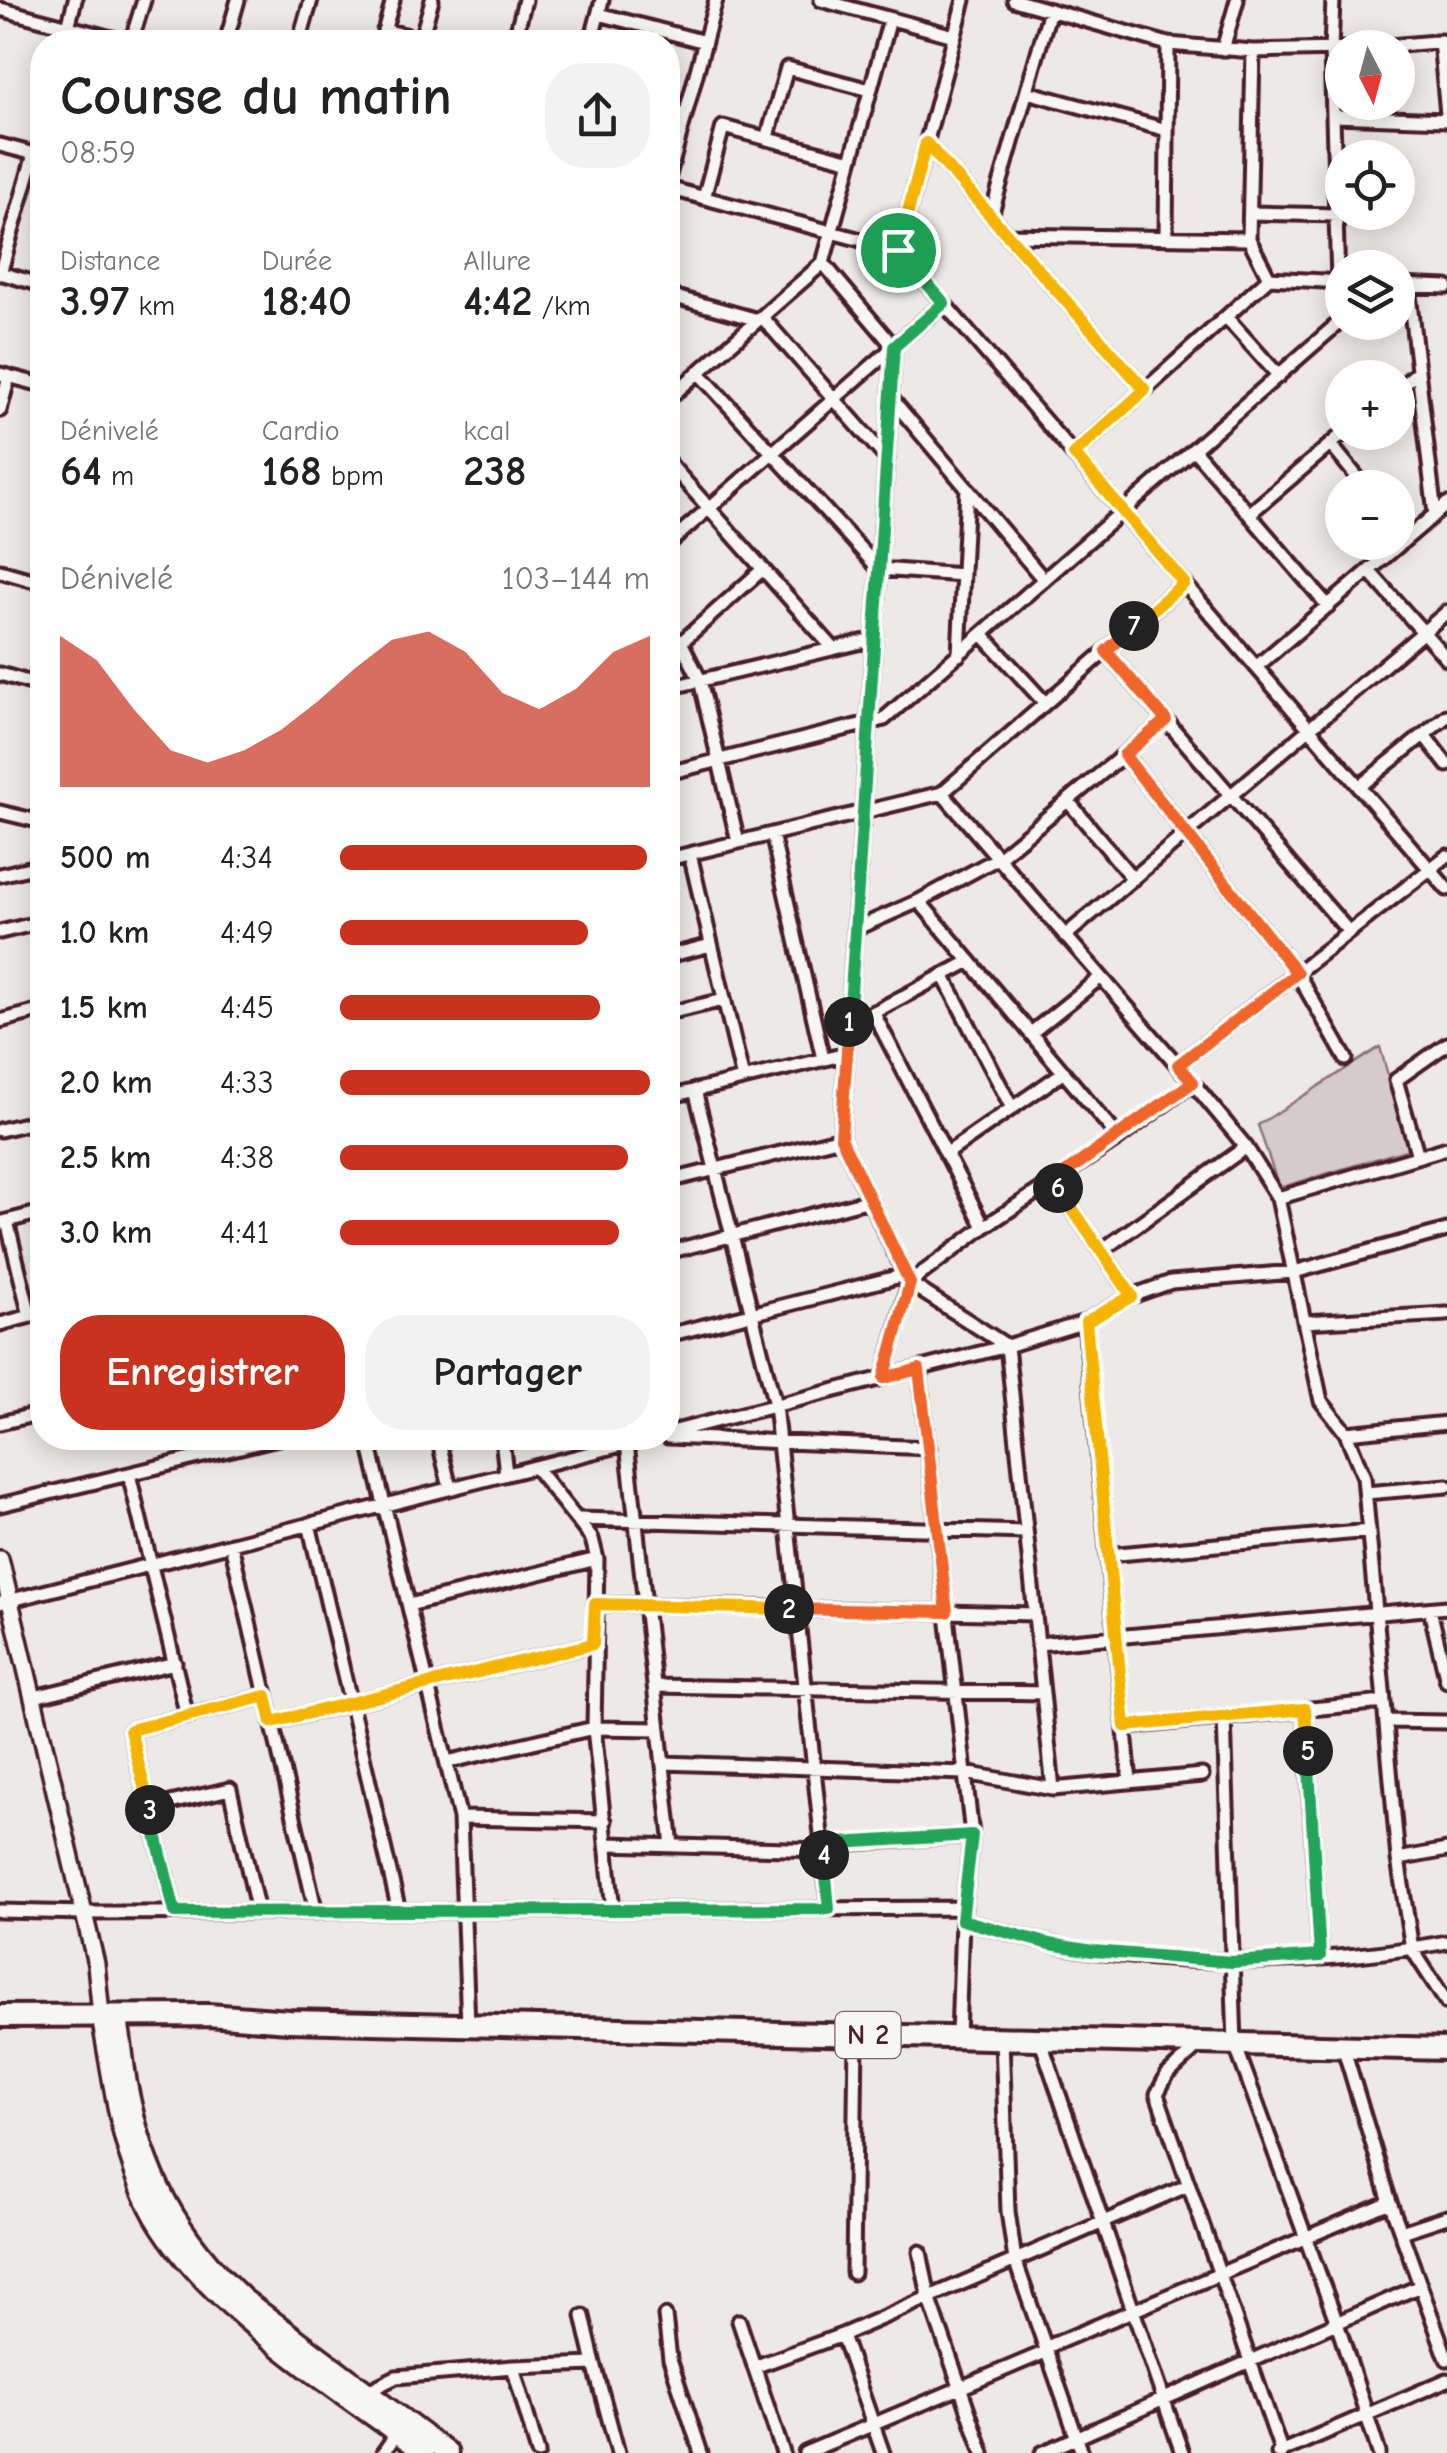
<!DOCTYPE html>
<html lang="fr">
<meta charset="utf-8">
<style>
:root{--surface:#fff;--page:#f2f2f2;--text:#222;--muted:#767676;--accent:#c8321e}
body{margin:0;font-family:"Comic Neue",sans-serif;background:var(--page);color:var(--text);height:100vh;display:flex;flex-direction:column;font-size:38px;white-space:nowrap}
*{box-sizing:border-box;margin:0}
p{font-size:32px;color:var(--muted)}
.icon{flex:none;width:55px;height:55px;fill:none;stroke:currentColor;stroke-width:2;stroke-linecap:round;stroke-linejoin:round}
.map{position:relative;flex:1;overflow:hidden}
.drawer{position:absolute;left:30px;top:30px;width:650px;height:1420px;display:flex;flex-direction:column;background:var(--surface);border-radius:40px;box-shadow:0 5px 25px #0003}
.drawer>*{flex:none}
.needle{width:65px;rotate:174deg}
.controls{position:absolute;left:1325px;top:30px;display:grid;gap:20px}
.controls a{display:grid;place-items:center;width:90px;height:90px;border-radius:50%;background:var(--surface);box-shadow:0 5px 25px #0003;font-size:50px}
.pin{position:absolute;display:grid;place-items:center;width:85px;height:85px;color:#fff;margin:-42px;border:5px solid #fff;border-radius:50%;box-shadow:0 2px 10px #0007}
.km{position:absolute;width:50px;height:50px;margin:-25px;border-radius:50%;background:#222;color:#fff;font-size:28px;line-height:50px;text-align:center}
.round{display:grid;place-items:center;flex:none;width:105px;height:105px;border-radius:40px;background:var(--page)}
.headline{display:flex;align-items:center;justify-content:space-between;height:170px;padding:0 30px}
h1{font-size:55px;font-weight:800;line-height:75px}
.figures{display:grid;grid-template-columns:repeat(3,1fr);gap:15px;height:170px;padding:10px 30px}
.figures div{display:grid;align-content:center}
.figures b{font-size:42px;font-weight:800}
.figures small{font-size:28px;font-weight:400}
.figures p{font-size:28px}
.chart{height:280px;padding:20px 30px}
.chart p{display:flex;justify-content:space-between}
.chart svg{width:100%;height:180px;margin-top:10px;fill:var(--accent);opacity:.7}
.cta{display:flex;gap:20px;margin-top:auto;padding:20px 30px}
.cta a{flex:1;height:115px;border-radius:40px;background:var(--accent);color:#fff;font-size:40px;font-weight:800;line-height:115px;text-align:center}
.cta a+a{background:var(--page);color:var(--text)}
ul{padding:0 30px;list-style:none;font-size:32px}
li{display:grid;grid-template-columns:160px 120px 1fr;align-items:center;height:75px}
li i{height:25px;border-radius:12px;background:var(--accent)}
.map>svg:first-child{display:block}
</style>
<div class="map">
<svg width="1447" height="2453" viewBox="0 0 1447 2453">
<rect width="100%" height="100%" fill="#ece9e6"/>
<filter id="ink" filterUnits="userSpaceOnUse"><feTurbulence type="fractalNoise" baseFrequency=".01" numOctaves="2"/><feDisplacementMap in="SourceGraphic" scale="20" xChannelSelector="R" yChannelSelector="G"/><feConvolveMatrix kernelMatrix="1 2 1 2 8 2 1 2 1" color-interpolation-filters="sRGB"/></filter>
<g filter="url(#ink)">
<!-- green -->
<path fill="#d4cbca" stroke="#8f757a" stroke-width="2.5" d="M1380,1047L1409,1149L1279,1188L1258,1125Z"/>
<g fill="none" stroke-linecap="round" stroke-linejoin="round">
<defs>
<path id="street" d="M821,0L954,36
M1014,0L1168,44L1253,51L1342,49
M1333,0L1331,50L1338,282
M0,9L127,42
M599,14L705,42
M68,27L75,0
M384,30L433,42
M421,39L432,0
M1440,41L1447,114
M131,42L144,0
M226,42L238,0
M299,42L311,0
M381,42L393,0
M514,42L525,0
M591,42L602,0
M1366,48L1447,41
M1223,49L1237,0
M1253,51L1249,239L1269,278
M1027,92L1167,130
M668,111L685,116
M1334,116L1447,120
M767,139L787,68L870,90
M926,143L1145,390
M0,145L42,156
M668,179L716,0
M668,188L898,250L1447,889
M704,198L723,127L851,161
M1250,213L1337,215
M991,216L1050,10
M1008,235L1249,239
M1166,236L1168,44
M898,250L964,0
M823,263L894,347L841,1138L909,1283L1007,1346
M0,273L42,285
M0,274L34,154
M1398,285L1447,287
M1408,286L1435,514
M668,295L758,320
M762,317L887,459
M1226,317L1279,376
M698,372L879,569L963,575
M0,374L42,385
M1398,389L1418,372
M891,398L1044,580
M668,399L823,263L890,19
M0,410L9,376
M1331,445L1366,488
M1194,450L1328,606
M1074,454L1269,278L1342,282
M668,462L833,648
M1249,514L1345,432
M1398,525L1408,537
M668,544L944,303
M0,571L42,583
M1369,571L1447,659
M982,634L1045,703
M681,642L700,680L738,842
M1106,651L1349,932
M668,654L763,569
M959,655L967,488
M1256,667L1447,504
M0,674L42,686
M668,688L874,639
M1425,736L1447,765
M1124,755L1297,973L1346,1059
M668,773L884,719L1342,320
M1359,787L1447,716
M942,793L1193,1083L1246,1147L1278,1198L1321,1401L1346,1433L1364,1477L1398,1859L1412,1949L1447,2003
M1068,801L1133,879
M0,812L42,822
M772,834L823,1059
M690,854L743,1079
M668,859L942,793L1184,583
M0,875L42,865
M919,901L1119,1138
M855,929L919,901L998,858L1166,720
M0,932L42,922
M1065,936L1447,612
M668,956L711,945
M943,975L1012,1108
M873,1012L984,1227
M668,1013L724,1000
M0,1021L42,1010
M848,1026L970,961
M1031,1033L1101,977
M1178,1065L1447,856
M695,1090L775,1405L829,1909
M668,1097L846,1054
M0,1130L42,1120
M946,1154L1064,1072
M1418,1156L1396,1080L1447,1044
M668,1181L841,1138
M1053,1181L1132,1296
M1278,1198L1447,1148
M7,1221L30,1316
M3,1222L42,1212
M1101,1251L1246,1147
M668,1252L870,1200
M1085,1322L1130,1782
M1304,1322L1447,1314
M0,1324L42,1313
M668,1335L905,1275
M1007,1346L1053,1789
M919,1369L972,1835L962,1920L958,2037
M884,1378L909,1283L984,1227L1119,1138L1193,1083
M0,1423L42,1413
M668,1433L1007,1346L1085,1322L1132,1296L1171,1282L1294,1272L1447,1230
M1346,1433L1447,1423
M668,1437L929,1448
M368,1438L460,1818L468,2025
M438,1438L450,1488
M502,1438L506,1474
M627,1443L672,1846
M535,1467L592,1539L597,1559L594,1728L613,1910
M129,1474L187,1716
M1366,1493L1447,1486
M0,1505L278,1438
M579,1519L1026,1532
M309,1524L399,1911
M231,1544L316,1912
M1108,1555L1369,1531
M0,1603L649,1438
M595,1604L1034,1614
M409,1605L597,1559
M1430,1610L1447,1681
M1038,1644L1447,1607
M654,1686L1043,1693
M34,1697L175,1663
M1305,1709L1320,1956
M1224,1717L1235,2044L1337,2323L1379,2453
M1386,1721L1447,1722
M273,1722L593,1644
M1125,1727L1384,1702
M447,1762L594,1728L659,1729
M663,1763L965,1773L1053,1789L1202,1775
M149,1808L230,1789L258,1912
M460,1818L605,1821
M608,1844L823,1850
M822,1845L972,1835
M1398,1859L1447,1850
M0,1911L84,1913L964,1908
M175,1912L130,1730L266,1696
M962,1920C992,1928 1021,1937 1051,1944C1171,1969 1327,1965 1447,1942
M1002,2038L1008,2211L1015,2260L1082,2453
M1040,2039L1182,2453
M1200,2044L1167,2075L1157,2094L1282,2453
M1343,2046L1390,2202L1447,2359
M1401,2232L1447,2217
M920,2252L929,2297L983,2453
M853,2273L856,2034
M583,2316L594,2364
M665,2316L670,2359L701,2453
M739,2321L783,2453
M842,2335L883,2453
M1047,2347L1390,2202
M513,2367L538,2453
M754,2367L842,2335L1189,2185
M366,2392L396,2377L513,2367L594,2364L618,2453
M383,2453L397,2433
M805,2453L1048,2351
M1042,2453L1420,2286
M1278,2453L1447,2380"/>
<path id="secondary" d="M0,1559L96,1964L101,2015"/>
<path id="primary" d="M101,2015C114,2079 119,2146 149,2206C197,2302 338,2389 424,2453
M117,2015C122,2038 123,2061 127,2084C144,2174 177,2237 244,2299L448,2453"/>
<path id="highway" d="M0,2016L208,2015L289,2021L1447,2049"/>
</defs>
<!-- street casing -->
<use href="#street" stroke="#4a1f2b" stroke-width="19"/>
<!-- secondary casing -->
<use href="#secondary" stroke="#4a1f2b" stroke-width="22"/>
<!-- primary casing -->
<use href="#primary" stroke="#4a1f2b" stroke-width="25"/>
<!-- highway casing -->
<use href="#highway" stroke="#4a1f2b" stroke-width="28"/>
<!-- street -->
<use href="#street" stroke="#f6f6f2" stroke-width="11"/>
<!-- secondary -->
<use href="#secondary" stroke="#f6f6f2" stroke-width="15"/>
<!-- primary -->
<use href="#primary" stroke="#f6f6f2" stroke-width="18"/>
<!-- highway -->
<use href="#highway" stroke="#f6f6f2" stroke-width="20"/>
</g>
</g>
<g fill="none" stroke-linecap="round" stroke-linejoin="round" filter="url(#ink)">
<defs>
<path id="split-1" d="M849,1022L894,347L944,303L898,250"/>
<path id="split-2" d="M789,1609L947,1612L919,1369L884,1378L910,1283L841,1138L849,1022"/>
<path id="split-3" d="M150,1810L130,1730L266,1696L272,1722L593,1644L595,1604L789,1609"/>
<path id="split-4" d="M150,1810L175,1912L829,1909L824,1855"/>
<path id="split-5" d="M824,1855L822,1844L972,1835L962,1920L1050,1944L1093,1951L1232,1962L1320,1956L1308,1751"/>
<path id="split-6" d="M1058,1188L1132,1296L1086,1322L1125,1726L1305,1709L1308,1751"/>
<path id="split-7" d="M1058,1188L1054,1181L1193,1082L1178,1065L1297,973L1124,755L1166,720L1106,651L1134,626"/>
<path id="split-8" d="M898,250L926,143L1145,390L1074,454L1184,583L1134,626"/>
</defs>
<!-- split-1 casing -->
<use href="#split-1" stroke="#fff" stroke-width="20"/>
<!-- split-2 casing -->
<use href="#split-2" stroke="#fff" stroke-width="20"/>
<!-- split-3 casing -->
<use href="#split-3" stroke="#fff" stroke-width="20"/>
<!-- split-4 casing -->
<use href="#split-4" stroke="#fff" stroke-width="20"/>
<!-- split-5 casing -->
<use href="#split-5" stroke="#fff" stroke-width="20"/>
<!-- split-6 casing -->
<use href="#split-6" stroke="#fff" stroke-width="20"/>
<!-- split-7 casing -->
<use href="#split-7" stroke="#fff" stroke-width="20"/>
<!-- split-8 casing -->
<use href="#split-8" stroke="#fff" stroke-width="20"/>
<!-- split-1 -->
<use href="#split-1" stroke="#22a559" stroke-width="12"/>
<!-- split-2 -->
<use href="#split-2" stroke="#f0652b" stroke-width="12"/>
<!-- split-3 -->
<use href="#split-3" stroke="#f5b400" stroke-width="12"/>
<!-- split-4 -->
<use href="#split-4" stroke="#22a559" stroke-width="12"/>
<!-- split-5 -->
<use href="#split-5" stroke="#22a559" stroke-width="12"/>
<!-- split-6 -->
<use href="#split-6" stroke="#f5b400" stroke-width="12"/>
<!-- split-7 -->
<use href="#split-7" stroke="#f0652b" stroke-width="12"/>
<!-- split-8 -->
<use href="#split-8" stroke="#f5b400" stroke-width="12"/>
</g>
<g text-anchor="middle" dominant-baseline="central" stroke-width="8" stroke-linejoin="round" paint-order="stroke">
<!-- shield labels -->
<rect fill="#f6f6f2" stroke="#7e6067" stroke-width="2.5" x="835.5" y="2012" width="65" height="46" rx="8"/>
<g font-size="28" font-weight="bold" fill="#4a1f2b">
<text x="868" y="2035">N 2</text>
</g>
</g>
</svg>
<div class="controls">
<a><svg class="needle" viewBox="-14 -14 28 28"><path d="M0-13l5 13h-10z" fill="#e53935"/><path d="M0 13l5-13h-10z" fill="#767676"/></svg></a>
<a><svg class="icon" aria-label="locate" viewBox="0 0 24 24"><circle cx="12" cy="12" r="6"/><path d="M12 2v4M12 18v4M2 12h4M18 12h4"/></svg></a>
<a><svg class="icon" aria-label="layers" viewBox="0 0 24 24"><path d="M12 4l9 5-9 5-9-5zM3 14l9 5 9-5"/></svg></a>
<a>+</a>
<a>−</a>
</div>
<div class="pin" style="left:898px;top:250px;background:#1e9e55"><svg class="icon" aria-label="arrive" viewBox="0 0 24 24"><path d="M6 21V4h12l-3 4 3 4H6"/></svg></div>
<b class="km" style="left:849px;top:1022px">1</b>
<b class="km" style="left:789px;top:1609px">2</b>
<b class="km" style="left:150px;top:1810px">3</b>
<b class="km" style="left:824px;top:1855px">4</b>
<b class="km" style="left:1308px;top:1751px">5</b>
<b class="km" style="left:1058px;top:1188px">6</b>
<b class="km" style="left:1134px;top:626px">7</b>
<section class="drawer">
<div class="headline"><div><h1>Course du matin</h1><p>08:59</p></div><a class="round"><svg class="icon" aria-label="share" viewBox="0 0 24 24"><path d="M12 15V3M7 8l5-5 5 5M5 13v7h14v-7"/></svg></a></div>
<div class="figures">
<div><p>Distance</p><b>3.97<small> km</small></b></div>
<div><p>Durée</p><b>18:40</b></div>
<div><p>Allure</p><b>4:42<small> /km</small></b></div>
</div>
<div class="figures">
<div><p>Dénivelé</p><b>64<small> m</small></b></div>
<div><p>Cardio</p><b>168<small> bpm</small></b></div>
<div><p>kcal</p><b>238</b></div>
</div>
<div class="chart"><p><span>Dénivelé</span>103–144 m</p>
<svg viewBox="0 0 160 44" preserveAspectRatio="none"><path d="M0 44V7L10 13L20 25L30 35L40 38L50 35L60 30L70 23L80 15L90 8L100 6L110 11L120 21L130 25L140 20L150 11L160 7V44z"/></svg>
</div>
<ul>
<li><b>500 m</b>4:34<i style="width:99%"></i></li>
<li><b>1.0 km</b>4:49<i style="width:80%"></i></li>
<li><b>1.5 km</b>4:45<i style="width:84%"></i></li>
<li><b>2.0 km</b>4:33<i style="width:100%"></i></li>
<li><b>2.5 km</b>4:38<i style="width:93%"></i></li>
<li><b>3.0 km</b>4:41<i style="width:90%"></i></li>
</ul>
<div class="cta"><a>Enregistrer</a><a>Partager</a></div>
</section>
</div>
